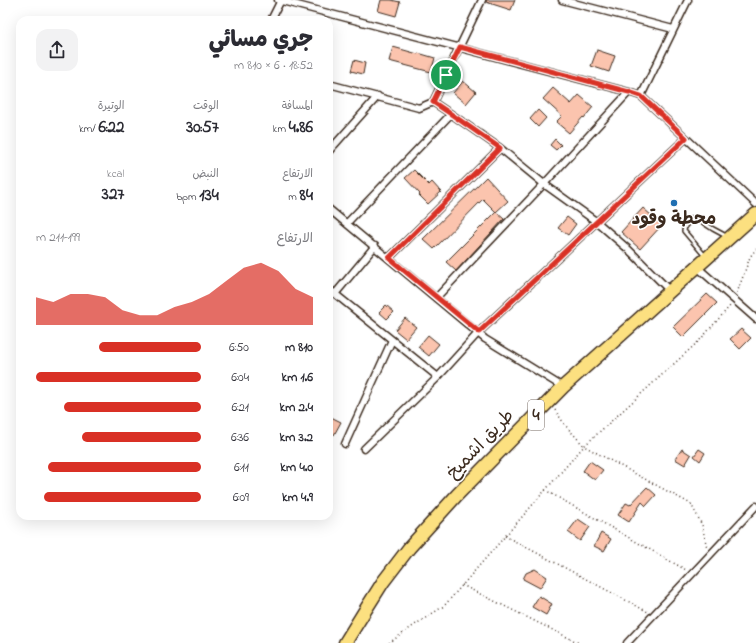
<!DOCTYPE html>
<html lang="ar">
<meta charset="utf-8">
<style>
:root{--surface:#fff;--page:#f2f2f3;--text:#2b2b33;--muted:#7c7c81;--accent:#d93025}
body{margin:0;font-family:"Indie Flower","Playpen Sans Arabic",sans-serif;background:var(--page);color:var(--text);direction:rtl;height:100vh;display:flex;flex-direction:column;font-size:15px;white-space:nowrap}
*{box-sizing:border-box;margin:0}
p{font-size:13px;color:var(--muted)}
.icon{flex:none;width:22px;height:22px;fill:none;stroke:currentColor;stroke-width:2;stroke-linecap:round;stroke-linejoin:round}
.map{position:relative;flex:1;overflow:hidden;direction:ltr}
.side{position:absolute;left:16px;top:16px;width:317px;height:504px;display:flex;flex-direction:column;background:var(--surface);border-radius:12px;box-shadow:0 4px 16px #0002;direction:rtl}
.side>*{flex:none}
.pin{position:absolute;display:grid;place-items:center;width:34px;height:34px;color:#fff;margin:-17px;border:2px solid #fff;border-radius:50%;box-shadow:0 1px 4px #0007}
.round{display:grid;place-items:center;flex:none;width:42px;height:42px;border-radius:12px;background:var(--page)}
.headline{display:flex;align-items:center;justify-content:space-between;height:68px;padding:0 20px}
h1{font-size:22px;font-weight:800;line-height:30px}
.stats{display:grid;grid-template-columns:repeat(3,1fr);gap:6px;height:68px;padding:4px 20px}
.stats div{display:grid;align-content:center}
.stats b{font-size:17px;font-weight:800}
.stats small{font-size:11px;font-weight:400}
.stats p{font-size:11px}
.chart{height:112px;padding:8px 20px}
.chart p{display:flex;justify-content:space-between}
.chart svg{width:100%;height:72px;margin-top:4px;fill:var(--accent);opacity:.7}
ul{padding:0 20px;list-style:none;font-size:13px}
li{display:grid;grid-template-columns:64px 48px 1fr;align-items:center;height:30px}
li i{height:10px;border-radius:5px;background:var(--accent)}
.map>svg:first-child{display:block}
</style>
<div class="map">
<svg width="756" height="643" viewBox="0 0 756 643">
<rect width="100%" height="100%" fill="#fff"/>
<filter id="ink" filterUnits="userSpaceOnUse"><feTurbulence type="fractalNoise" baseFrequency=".025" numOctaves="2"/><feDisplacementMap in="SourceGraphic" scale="8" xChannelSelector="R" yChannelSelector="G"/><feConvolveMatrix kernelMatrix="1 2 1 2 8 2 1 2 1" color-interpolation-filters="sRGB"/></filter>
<g filter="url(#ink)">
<!-- building -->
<path fill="#fbc4ae" stroke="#3b2a1e" d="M381,0H391L400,2L396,16L378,11Z
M486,0H515L511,10L486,2Z
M393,47L418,54V53L435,58L431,72L389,61Z
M597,50L615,56L609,72L591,66Z
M354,60L365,63L363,74L351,71Z
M463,81L476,92L466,104L453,93Z
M553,88L571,104L579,95L593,107L584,118L583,117L569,133L556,122L562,116L543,99Z
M538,110L546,118L538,127L530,119Z
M555,139L561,145L556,150L550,145Z
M414,170L429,185L432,182L441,192L428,204L419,195L420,194L405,178Z
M486,177L508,201L496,212L483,199L434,249L423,239Z
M643,208L662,225L640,249L621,232Z
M496,212L504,219L456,271L446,262Z
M567,217L576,224L568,235L558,228Z
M707,294L717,303L683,337L673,327Z
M386,305L394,312L387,319L379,312Z
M405,318L416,327L406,339L395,330Z
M741,329L751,338L740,349L730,339Z
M428,335L439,344L429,356L418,347Z
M329,416L341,422L334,435L329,433Z
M682,449L691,455L685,465L675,459Z
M699,449L705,453L700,461L694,456Z
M590,461L603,470L595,480L583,471Z
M647,487L656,495L646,506L642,502L629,522L618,515L626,503L630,505Z
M578,519L590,527L580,541L568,532Z
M601,533L611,539L604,551L594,546Z
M535,569L547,577L540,588L523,579L526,573Z
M539,596L552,604L546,615L532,607Z"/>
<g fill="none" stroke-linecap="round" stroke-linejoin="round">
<defs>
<path id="lane" d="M705,256L684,231L685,226L692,218H696L713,229L726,236"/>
<path id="street" d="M278,0L629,92L641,96L686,138L479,332L438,377L364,449
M562,0L673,29
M271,20L281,0
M329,84L419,108L433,102L482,0
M641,96L688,0
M433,102L451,114L500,148L544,184L597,222L629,250L670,291
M686,138L756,204
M329,151L378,96
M329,209L485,339L563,387
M347,223L451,114
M389,258L500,148
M697,267L756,319
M329,289L438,377
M335,294L375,246
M436,298L544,184L629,92
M345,444L392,340
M627,643L756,506"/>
<path id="highway" d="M345,643L366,609L383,582L409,548L457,495L563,387L756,214"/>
</defs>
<!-- lane casing -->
<use href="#lane" stroke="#3b2a1e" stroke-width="6"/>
<!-- street casing -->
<use href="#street" stroke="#3b2a1e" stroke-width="9"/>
<!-- highway casing -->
<use href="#highway" stroke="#3b2a1e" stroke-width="15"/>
<!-- path -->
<path stroke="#3b2a1e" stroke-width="1.5" stroke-dasharray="1 3" stroke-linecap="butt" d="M737,293L750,257L756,249
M555,410L565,425L584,446L691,504L702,525L707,548
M545,490L686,570
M505,536L648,612
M462,585L579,643
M389,643L416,624L444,606L584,446L699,341L731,305"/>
<!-- lane -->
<use href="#lane" stroke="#fff" stroke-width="3"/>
<!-- street -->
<use href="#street" stroke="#fff" stroke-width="6"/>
<!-- highway -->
<use href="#highway" stroke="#fce080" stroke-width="12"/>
</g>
</g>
<g fill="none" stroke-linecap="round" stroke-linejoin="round" filter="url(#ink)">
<defs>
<path id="route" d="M460,47L629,92L641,96L686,138L479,332L389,258L500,148L451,114L433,102Z"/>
</defs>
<!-- route casing -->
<use href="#route" stroke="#fff" stroke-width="8"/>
<!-- route -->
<use href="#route" stroke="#d93025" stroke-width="5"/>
</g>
<!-- markers -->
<circle fill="#1f6fb2" stroke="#fff" stroke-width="1.5" cx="674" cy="203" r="4"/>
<g text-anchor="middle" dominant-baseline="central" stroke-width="3" stroke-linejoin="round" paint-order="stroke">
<!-- shield labels -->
<rect fill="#fff" stroke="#766a62" stroke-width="1" x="528" y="400" width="16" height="30" rx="3"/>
<g font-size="17" font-weight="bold" fill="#3b2a1e">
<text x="536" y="415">4</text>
</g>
<!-- poi labels -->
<g font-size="18" font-weight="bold" fill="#3b2a1e" stroke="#fff">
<text x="674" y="220">محطة وقود</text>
</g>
<!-- street labels -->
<g font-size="18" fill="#3b2a1e" stroke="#fff">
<text transform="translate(481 445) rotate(-46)">طريق اشميخ</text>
</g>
</g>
</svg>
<div class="pin" style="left:446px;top:75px;background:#1e9e55"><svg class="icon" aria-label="arrive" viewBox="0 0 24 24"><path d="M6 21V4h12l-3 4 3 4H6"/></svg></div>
<section class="side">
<div class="headline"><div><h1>جري مسائي</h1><p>18:52 · 6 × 810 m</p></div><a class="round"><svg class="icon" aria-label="share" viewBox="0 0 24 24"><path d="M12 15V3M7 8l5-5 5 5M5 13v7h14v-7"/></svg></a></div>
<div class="stats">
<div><p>المسافة</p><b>4.86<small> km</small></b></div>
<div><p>الوقت</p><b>30:57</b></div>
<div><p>الوتيرة</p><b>6:22<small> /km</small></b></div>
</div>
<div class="stats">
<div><p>الارتفاع</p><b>84<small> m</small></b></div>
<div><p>النبض</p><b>134<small> bpm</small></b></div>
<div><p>kcal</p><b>327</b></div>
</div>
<div class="chart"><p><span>الارتفاع</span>199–211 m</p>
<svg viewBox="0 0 160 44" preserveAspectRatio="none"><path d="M0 44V27L10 30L20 25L30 25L40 27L50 35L60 38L70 38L80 33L90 30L100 25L110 17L120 9L130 6L140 11L150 22L160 27V44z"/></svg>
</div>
<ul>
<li><b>810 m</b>6:50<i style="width:62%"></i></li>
<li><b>1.6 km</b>6:04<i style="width:100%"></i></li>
<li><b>2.4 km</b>6:21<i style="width:83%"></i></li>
<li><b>3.2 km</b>6:36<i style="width:72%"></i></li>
<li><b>4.0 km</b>6:11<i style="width:93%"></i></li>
<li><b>4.9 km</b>6:09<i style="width:95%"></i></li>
</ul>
</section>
</div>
